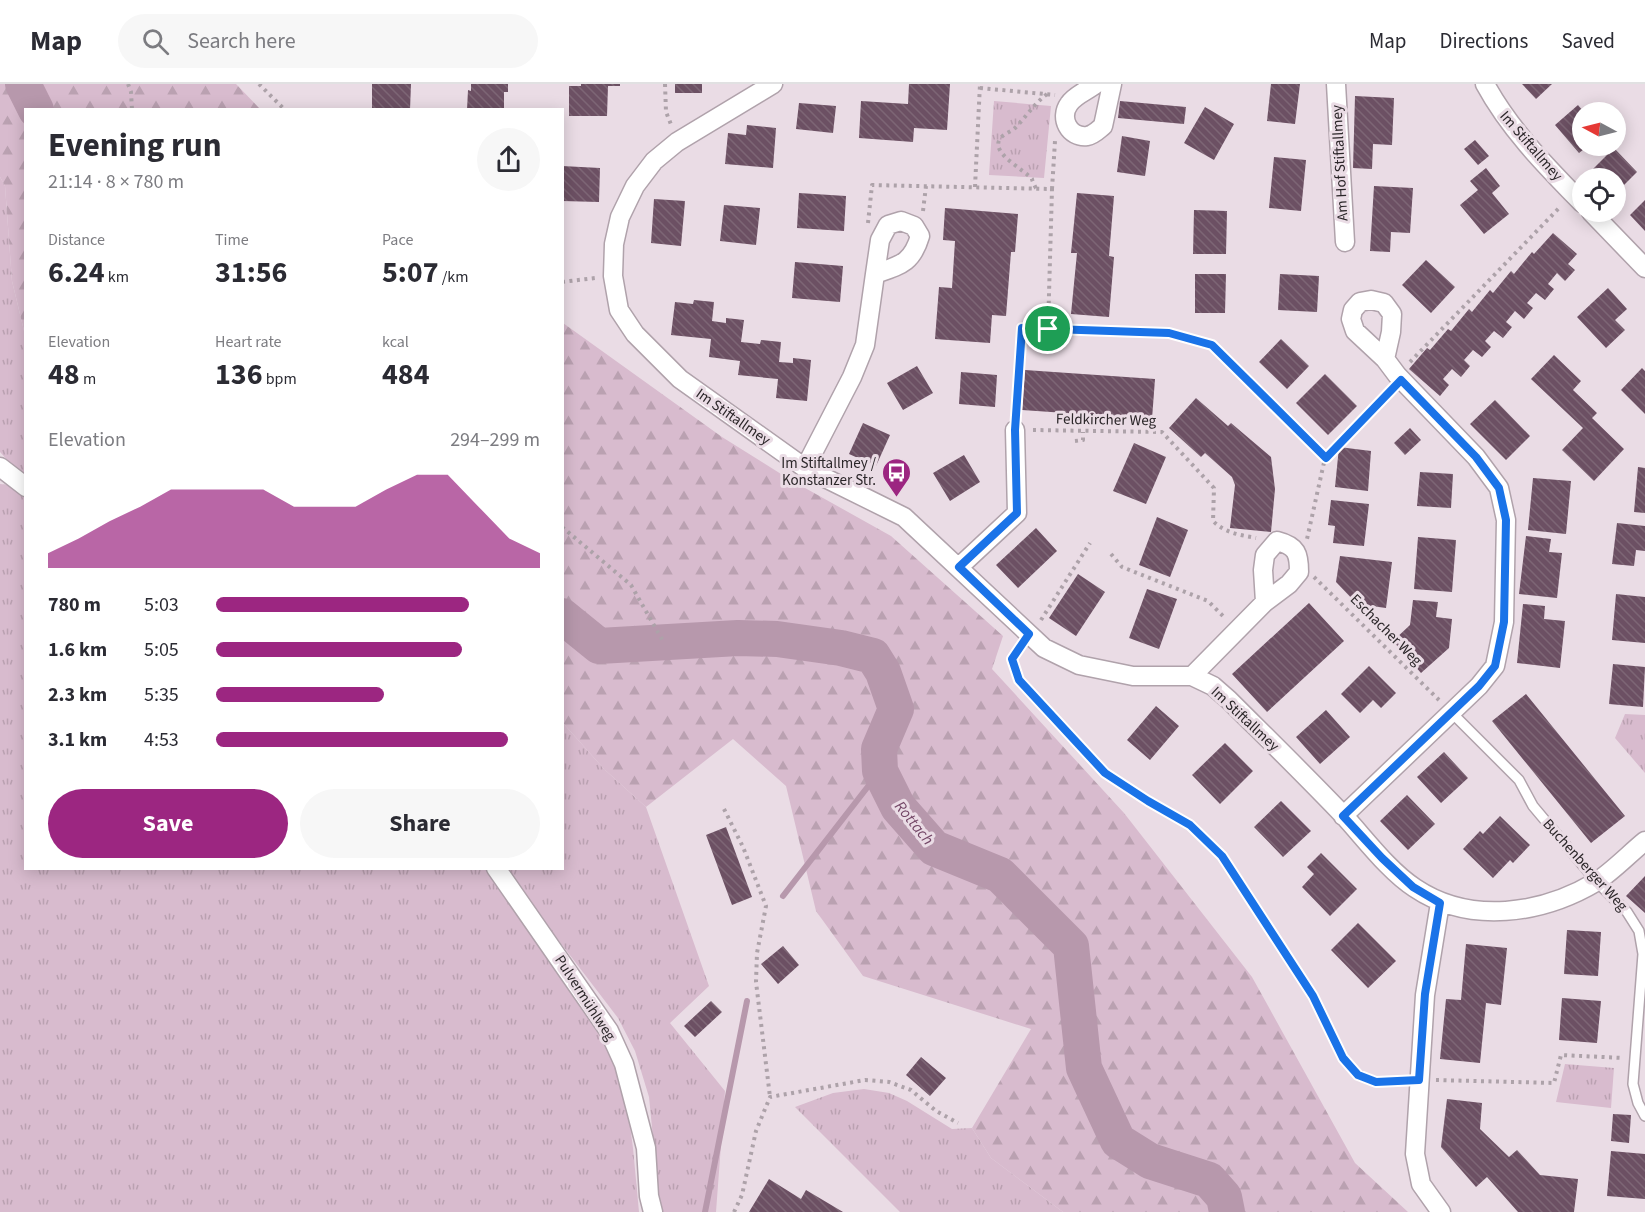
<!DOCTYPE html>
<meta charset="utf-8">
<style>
:root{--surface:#fff;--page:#f7f7f7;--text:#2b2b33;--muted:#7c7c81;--line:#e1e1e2;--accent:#9c2681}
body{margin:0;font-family:"Source Sans 3",sans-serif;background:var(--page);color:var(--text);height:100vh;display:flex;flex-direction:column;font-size:22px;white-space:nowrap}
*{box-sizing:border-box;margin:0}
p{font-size:20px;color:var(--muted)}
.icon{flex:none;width:33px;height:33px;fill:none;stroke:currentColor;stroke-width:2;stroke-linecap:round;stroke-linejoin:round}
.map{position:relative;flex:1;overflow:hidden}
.side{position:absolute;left:24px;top:24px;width:540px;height:762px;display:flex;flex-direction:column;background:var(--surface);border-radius:0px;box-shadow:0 3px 15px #0003}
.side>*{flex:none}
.needle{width:39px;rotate:277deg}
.fabs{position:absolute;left:1572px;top:18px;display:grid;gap:12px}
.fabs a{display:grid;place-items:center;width:54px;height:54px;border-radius:50%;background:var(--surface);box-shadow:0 3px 15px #0003;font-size:30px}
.pin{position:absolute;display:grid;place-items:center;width:51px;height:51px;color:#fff;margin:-26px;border:3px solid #fff;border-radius:50%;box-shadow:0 2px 6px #0007}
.round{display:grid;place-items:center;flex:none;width:63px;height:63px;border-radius:32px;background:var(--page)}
.overview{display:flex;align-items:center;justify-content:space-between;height:102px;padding:0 24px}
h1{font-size:33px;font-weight:700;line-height:45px}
.figures{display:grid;grid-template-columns:repeat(3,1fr);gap:9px;height:102px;padding:6px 24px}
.figures div{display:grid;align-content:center}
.figures b{font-size:30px;font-weight:700}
.figures small{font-size:16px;font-weight:400}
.figures p{font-size:16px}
.chart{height:168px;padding:12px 24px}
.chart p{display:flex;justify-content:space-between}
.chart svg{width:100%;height:108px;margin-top:6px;fill:var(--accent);opacity:.7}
.cta{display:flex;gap:12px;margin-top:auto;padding:12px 24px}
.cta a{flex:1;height:69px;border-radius:36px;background:var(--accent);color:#fff;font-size:24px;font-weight:700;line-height:69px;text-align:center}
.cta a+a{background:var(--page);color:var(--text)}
ul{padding:0 24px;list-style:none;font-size:20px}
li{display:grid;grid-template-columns:96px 72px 1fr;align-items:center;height:45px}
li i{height:15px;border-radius:8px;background:var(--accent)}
header{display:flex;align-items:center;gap:36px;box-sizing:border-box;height:84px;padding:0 30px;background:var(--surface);border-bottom:2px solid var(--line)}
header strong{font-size:28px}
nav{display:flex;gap:33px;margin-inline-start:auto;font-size:21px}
.search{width:420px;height:54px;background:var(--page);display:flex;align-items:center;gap:15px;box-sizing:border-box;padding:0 21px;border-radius:33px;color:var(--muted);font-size:22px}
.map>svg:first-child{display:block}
</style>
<header>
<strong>Map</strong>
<div class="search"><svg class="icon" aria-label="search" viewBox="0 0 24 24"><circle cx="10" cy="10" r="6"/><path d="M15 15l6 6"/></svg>Search here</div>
<nav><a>Map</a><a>Directions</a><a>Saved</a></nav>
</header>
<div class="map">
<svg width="1645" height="1128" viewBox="0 0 1645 1128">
<defs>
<pattern id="grass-tufts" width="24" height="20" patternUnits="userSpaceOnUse" patternTransform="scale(1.5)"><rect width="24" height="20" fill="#d8bbce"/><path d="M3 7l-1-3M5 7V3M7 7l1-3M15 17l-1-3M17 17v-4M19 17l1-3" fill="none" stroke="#baa1b1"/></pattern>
<pattern id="forest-firs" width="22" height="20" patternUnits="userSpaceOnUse" patternTransform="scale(1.5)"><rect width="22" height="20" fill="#d8bbce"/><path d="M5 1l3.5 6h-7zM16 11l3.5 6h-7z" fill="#baa1b1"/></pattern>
<pattern id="building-back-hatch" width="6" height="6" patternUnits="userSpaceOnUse" patternTransform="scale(1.5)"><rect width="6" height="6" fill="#6c5063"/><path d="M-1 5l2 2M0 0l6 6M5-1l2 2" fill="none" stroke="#7d6675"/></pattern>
</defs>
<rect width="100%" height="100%" fill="#eadce5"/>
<!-- grass -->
<path fill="url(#grass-tufts)" d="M994,17L1051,22L1044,94L989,91Z
M0,93L5,102L12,197L25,251V390L9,378L0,368Z
M0,400L9,401L25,413L26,784L487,785L602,950L616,982L627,1019L633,1064L639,1128H0Z
M1625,630L1645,631V689L1615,654Z
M563,639L604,685L646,723L709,902L670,939L725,1007L716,1128H663L659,1114L649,1013L635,967L618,934L504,785L562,784Z
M1565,980L1614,984L1611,1024L1556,1018Z
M864,1005L889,1009L907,1017L952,1045L972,1044L991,1074L1063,1128H900L795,1023L833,1009Z"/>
<!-- forest -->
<path fill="url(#forest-firs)" d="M0,0H236L260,25L26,26L25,251L12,197L5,102L0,93Z
M563,239L722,353L789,395L891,452L1003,552L992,585L1124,729L1252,893L1355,1079L1408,1128H1063L991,1074L972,1044L1031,945L863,892L816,827L786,702L733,655L646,723L604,685L563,639Z"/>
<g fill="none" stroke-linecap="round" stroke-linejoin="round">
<!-- stream -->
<path stroke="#b798ac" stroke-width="6" d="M783,812L880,687
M705,1128L747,917"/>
<!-- river -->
<path stroke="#b798ac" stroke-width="36" d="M23,0L36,26
M562,532L599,562L738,554L777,555L841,564L873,572L883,588L896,625L879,665L880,687L898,723L934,764L1000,791L1071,862L1084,984L1118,1057L1150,1077L1209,1096L1224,1113L1227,1128"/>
</g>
<!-- building -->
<path fill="url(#building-back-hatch)" d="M372,0H411L410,26H372Z
M471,0H508V8H504V26H467L468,6L471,7Z
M581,0H620V2H608L607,32H569V2H581Z
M675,0H702V9H675Z
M909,0H950L947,46L914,44L913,58L859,54L861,17L908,20Z
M1271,0H1300L1295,40L1267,37Z
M1522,0H1552L1536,15Z
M1355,12L1394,14L1392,61L1373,60L1372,85L1353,84Z
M1120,17L1186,23L1184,40L1118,34Z
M799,19L836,22L833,49L796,45Z
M1578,21L1584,28H1582V62H1588L1579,69L1555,41Z
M1205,23L1234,40L1214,76L1184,59Z
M747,41L776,44L773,84L725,80L728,49L746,51Z
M1122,52L1150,57L1145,92L1117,88Z
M1475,56L1489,72L1478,81L1464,65Z
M1614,64L1637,88L1616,109V94H1601L1592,86Z
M1274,73L1306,76L1301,127L1269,124Z
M562,82L600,84L599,118L562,117Z
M1486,84L1500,102L1492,109L1509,130L1484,150L1460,121L1478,106L1470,97Z
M1374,102L1413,104L1410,149L1391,148L1390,168L1370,167Z
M799,109L846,112L844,147L797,144Z
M1077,109L1114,112L1109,172L1114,173L1109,233L1071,230L1077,169H1071Z
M654,115L685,117L681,162L651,159Z
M1645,116V147L1630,131Z
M724,121L760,124L756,161L720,157Z
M945,124L1018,130L1015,168H1011L1006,232L992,231L990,259L935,255L939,203L952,204L955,157L943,156Z
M1194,126L1227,127L1226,170H1193Z
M1553,149L1577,170L1568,180L1575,186L1565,197L1557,189L1548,200L1554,205L1545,216L1536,209L1527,219L1533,224L1524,235L1515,227L1506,238L1512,243L1503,254L1494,247L1485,257L1491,263L1482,273L1473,266L1464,276L1470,282L1461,293L1452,285L1443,295L1449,301L1440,312L1409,285L1427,264L1430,266L1448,245L1451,247L1469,225L1472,228L1490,206L1493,209L1511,187L1514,190L1532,168L1534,170Z
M1426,176L1455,203L1431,229L1402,201Z
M795,178L843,182L840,218L792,214Z
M1195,190H1226L1225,229H1195Z
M1280,190L1319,192L1317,228L1278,226Z
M1608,204L1627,225L1615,236L1625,246L1606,264L1577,233Z
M694,216L714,218L712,237L726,239V234L744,236L741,258L760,260L761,256L781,258L779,278L793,279V274L811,276L807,317L776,314L778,295L738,291L740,277L709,273L711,255L671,251L675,218L693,220Z
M1281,255L1309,282L1287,305L1259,278Z
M1554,271L1581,297L1573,306L1597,329L1592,334L1624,365L1594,397L1562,366L1583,344L1531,295Z
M917,282L933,309L903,326L887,299Z
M1642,284L1645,287V330L1621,306Z
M1025,286L1155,295L1152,335L1022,326Z
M961,288L997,291L995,323L959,320Z
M1325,290L1357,322L1328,351L1296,319Z
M1196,314L1228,342L1231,339L1271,373L1275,405L1271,448L1230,444L1235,401L1232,393L1205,369L1201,373L1169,344Z
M1495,316L1530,352L1506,376L1470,340Z
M863,339L890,351L876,382L849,370Z
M1410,344L1421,356L1405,371L1394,359Z
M1134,359L1166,373L1146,420L1113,407Z
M1339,363L1371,367L1368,407L1335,403Z
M964,371L980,398L950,417L933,389Z
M1638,383L1645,384V429L1634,428Z
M1420,388L1453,390L1451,424L1417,422Z
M1533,394L1571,397L1566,450L1528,446Z
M1331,416L1369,420L1364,462L1333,459L1335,442L1328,441Z
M1157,433L1188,446L1170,493L1139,481Z
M1617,439L1645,442V467L1636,466L1634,482L1612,480Z
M1036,444L1057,467L1018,504L996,481Z
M1526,452L1551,455L1549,468L1562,469L1557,514L1519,510Z
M1418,453L1456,456L1452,508L1414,505Z
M1340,472L1392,478L1386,524L1357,520L1336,498Z
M1078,490L1105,508L1076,552L1049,534Z
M1147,505L1177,515L1159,565L1129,554Z
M1616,510L1645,513V559L1612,556Z
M1413,516L1438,518L1436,533L1452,535L1449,564L1421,589L1393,557L1410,541Z
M1309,519L1344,557L1267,628L1232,590Z
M1523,520L1545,522L1544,535L1565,537L1560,584L1517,579Z
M1613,580L1645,583L1643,623L1609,620Z
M1369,582L1396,609L1381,624L1373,616L1360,629L1341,610Z
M1526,610L1625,732L1591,759L1492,637Z
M1156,622L1179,642L1150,676L1127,656Z
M1326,626L1350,653L1320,680L1296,653Z
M1225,659L1253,687L1220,720L1192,691Z
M1444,668L1468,694L1441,719L1417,693Z
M1407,711L1435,740L1408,766L1380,737Z
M1281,717L1311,747L1283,773L1254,743Z
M1500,732L1530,761L1513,779L1510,776L1493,794L1463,765L1480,747L1483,750Z
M726,743L752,813L732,821L706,751Z
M1321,769L1357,805L1330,832L1302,803L1314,790L1307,783Z
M1645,792V829L1626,812Z
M1358,839L1396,877L1368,904L1331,866Z
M1567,846L1601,848L1598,892L1564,890Z
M1466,860L1507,864L1501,921L1486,919L1480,979L1440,975L1446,915L1461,916Z
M783,862L799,881L778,900L761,880Z
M1562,914L1601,917L1597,959L1559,956Z
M711,917L722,928L695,953L684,942Z
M921,973L946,994L930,1012L906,991Z
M1447,1015L1482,1019L1480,1045L1509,1073L1517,1066L1540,1091L1578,1095L1574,1128H1518L1487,1093L1476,1103L1441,1063Z
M1613,1030L1631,1031L1629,1059L1611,1057Z
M1611,1067L1645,1070V1115L1607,1112Z
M769,1095L801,1115L806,1106L843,1128H749Z"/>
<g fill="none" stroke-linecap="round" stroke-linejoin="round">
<defs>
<path id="lane" d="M1452,629L1519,696L1533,722L1596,797L1627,828L1639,847L1643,870L1633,1000L1638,1019L1645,1032"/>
<path id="street" d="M773,0L677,58L654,77L635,102L620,133L614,160L613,192L619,226L635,250L680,295L805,384L904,433L1044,564L1079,581L1133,592H1192L1213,602L1229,616C1268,655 1307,693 1345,733C1366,756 1389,787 1415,804C1470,841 1542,830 1596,798C1613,787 1629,770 1645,757
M1096,0C1087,7 1075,11 1069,20C1059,34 1069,54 1087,52C1094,51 1098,46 1103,42L1112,0
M1336,0L1345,158
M1485,0C1510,46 1546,82 1582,119
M1591,128L1645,184
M901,137L914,142L920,152C912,179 901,181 875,190L880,156L888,141Z
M0,383L26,403
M805,384L852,293L865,261L875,190
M959,483L1017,429L1015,346
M1192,592L1265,518L1289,500L1299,488C1299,470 1297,462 1277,457L1265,471L1263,486L1265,518
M1343,732L1479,602L1495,582L1504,538L1506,436L1499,404L1476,373L1397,291L1385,275L1355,247L1351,235L1353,226L1360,218L1371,216L1384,219L1392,230L1391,248L1385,275
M496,784L609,947L624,980L646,1064L649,1112L653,1128
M1440,819L1425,911L1415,1070L1421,1100L1441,1128"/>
</defs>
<!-- lane casing -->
<use href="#lane" stroke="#b0a2ab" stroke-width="12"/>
<!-- street casing -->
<use href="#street" stroke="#b0a2ab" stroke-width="21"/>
<!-- path -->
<path stroke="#ada2a9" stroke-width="4" stroke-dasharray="3 4.5" stroke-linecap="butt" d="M128,0L131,8L132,26
M259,0L285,26
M665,0L666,28L672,43
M980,4L1055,11
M975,103L980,0
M1036,104C1035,103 1032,96 1032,95C1025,86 990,69 1000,55C1003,50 1011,48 1015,44C1026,33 1034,20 1047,10
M1052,105L1055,57
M923,127L926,102
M868,139L872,101L1052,105L1048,245
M562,198L595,194
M1410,278L1561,122
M1016,330L1022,244L1169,248L1211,261L1325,374L1307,455
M1033,346L1162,348L1214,404L1213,437C1225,449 1240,451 1256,454
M1075,357L1083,356V348
M1325,374L1390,308
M562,443L631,501L663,557
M1111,470L1122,483L1208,517L1226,535
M1314,493L1439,616
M1041,536L1090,459
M1020,564L1012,575L1019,596L1105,689L1148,717L1190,741L1222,772L1313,912L1343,974L1358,991L1376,998L1402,997
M724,725L743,763L766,822L757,869L756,898L770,1013
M1436,996L1554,999L1561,971L1623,974
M734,1128L742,1111L756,1047L770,1013L865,996L889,998L911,1006L936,1027L958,1039"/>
<!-- lane -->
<use href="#lane" stroke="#fff" stroke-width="9"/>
<!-- street -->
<use href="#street" stroke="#fff" stroke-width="18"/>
</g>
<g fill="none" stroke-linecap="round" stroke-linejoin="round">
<defs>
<path id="route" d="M1022,244L1169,249L1212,261L1326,374L1401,296L1476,373L1499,404L1506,436L1504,538L1495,582L1479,602L1343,732L1382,774L1413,803L1440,819L1425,910L1419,996L1376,998L1358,991L1343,974L1313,912L1222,772L1190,741L1148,717L1105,689L1019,596L1012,575L1029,550L959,483L1017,429L1015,346Z"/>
</defs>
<!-- route casing -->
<use href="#route" stroke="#fff" stroke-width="12"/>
<!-- route -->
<use href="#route" stroke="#1a73e8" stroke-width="8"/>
</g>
<!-- icons -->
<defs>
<symbol id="bus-pin" viewBox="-11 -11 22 30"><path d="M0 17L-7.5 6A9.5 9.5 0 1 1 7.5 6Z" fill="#9c2681" stroke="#eadce5"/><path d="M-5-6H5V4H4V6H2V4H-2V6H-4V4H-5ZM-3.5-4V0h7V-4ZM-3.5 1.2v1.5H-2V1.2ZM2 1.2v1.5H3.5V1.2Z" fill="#fff"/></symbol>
</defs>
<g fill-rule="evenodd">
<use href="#bus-pin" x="880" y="372" width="33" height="45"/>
</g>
<g text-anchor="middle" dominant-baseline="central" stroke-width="6" stroke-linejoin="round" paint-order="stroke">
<!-- street labels -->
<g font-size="15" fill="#2b2629" stroke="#eadce5">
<text transform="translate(1531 62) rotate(49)">Im Stiftallmey</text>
<text transform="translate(1340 79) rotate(-93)">Am Hof Stiftallmey</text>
<text transform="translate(733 333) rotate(35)">Im Stiftallmey</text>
<text transform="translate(1106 336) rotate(1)">Feldkircher Weg</text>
<text transform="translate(1386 546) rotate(45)">Eschacher Weg</text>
<text transform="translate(1245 635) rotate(43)">Im Stiftallmey</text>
<text transform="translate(1585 781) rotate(48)">Buchenberger Weg</text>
<text transform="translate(585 914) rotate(57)">Pulvermühlweg</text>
</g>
<!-- poi labels -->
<g font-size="15" fill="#2b2629" stroke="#eadce5" text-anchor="end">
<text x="876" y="379">Im Stiftallmey /<tspan x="876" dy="17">Konstanzer Str.</tspan></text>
</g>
<!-- water labels -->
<g font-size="16" font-style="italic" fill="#734666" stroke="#eadce5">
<text transform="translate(914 739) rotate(51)">Rottach</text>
</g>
</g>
</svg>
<div class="fabs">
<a><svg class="needle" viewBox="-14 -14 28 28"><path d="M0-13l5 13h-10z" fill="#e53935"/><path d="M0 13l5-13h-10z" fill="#7c7c81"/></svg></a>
<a><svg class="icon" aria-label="locate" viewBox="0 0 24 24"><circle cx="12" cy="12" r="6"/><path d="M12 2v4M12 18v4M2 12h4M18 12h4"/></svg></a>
</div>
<div class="pin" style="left:1048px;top:245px;background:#1e9e55"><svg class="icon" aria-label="arrive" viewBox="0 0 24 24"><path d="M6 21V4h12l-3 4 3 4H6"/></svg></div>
<section class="side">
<div class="overview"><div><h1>Evening run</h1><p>21:14 · 8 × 780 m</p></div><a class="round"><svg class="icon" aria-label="share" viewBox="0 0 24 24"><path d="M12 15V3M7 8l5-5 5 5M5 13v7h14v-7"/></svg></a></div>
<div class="figures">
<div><p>Distance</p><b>6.24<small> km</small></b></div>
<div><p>Time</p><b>31:56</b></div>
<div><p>Pace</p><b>5:07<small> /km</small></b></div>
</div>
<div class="figures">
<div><p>Elevation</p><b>48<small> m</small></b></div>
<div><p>Heart rate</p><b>136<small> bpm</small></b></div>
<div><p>kcal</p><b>484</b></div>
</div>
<div class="chart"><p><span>Elevation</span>294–299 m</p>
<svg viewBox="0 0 160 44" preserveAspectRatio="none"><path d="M0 44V38L10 32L20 25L30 19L40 12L50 12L60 12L70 12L80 19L90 19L100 19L110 12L120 6L130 6L140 19L150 32L160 38V44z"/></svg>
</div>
<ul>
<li><b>780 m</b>5:03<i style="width:78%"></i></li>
<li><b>1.6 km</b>5:05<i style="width:76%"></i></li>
<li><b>2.3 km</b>5:35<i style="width:52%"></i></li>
<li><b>3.1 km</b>4:53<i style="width:90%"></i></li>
</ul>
<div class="cta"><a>Save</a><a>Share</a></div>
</section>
</div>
